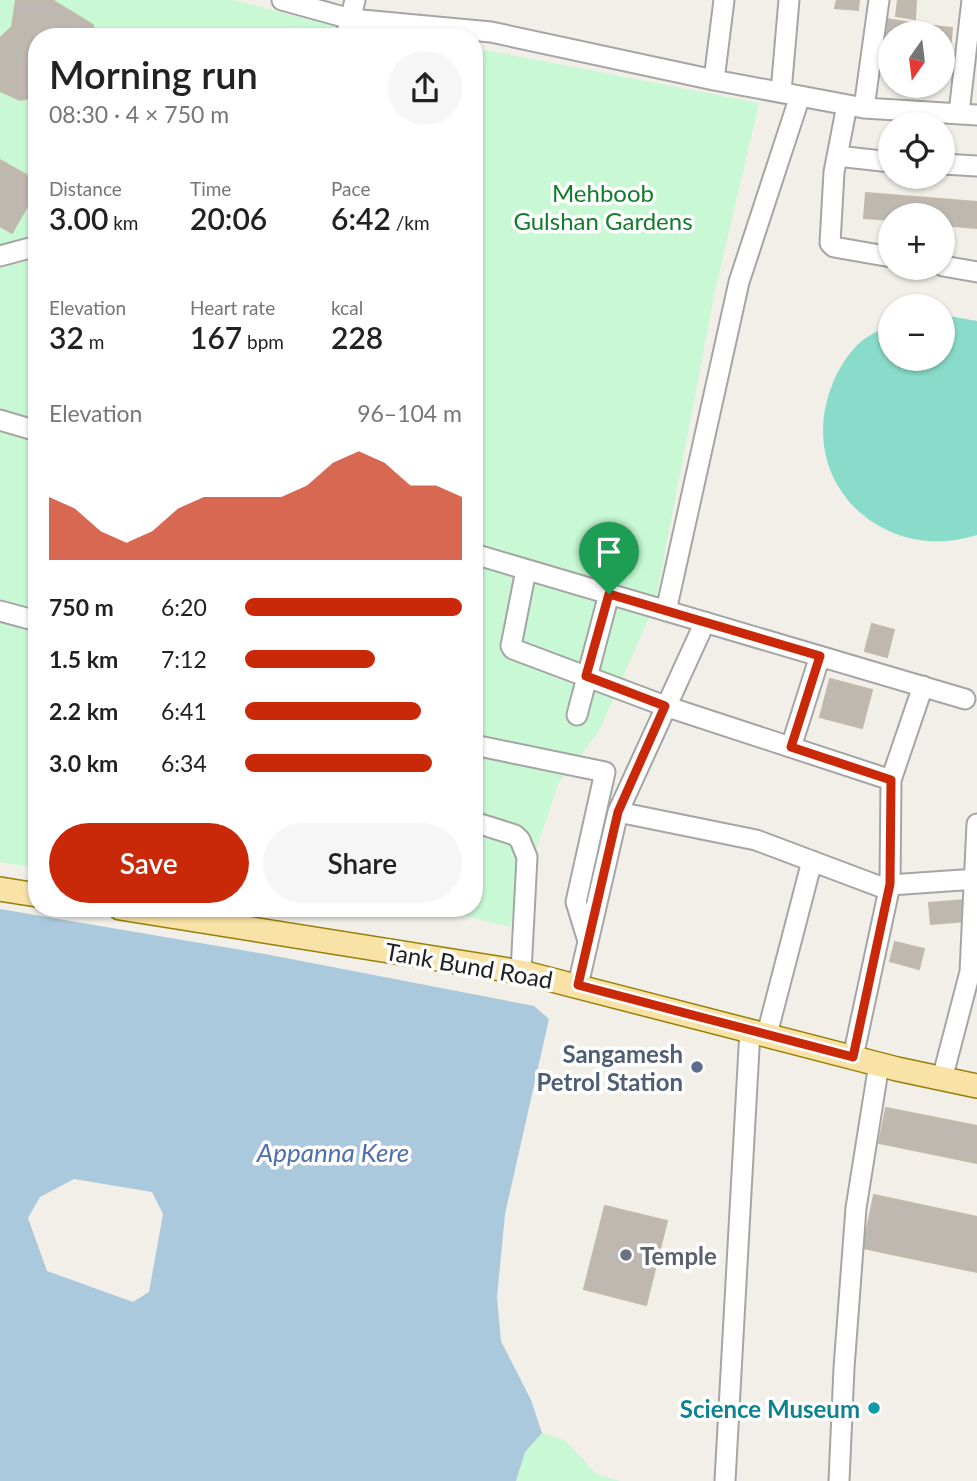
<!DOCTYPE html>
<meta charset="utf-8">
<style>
:root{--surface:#fff;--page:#f6f6f6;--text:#222;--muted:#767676;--accent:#c92909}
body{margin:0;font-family:Lato,sans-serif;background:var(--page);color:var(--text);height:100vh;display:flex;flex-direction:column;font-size:26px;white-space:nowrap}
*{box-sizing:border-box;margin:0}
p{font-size:23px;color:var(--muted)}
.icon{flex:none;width:38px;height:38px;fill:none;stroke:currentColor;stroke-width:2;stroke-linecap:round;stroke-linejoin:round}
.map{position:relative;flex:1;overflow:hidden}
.drawer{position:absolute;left:28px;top:28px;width:455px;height:889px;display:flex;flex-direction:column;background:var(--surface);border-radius:28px;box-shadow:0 2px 5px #0004}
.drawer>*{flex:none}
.needle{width:46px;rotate:194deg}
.buttons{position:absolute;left:878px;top:21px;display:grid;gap:14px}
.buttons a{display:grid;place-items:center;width:77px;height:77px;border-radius:50%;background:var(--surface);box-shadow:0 2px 5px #0004;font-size:35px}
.pin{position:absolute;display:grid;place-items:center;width:60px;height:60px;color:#fff;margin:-72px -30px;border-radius:50% 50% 50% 0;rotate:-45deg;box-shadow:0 0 7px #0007}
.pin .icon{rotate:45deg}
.round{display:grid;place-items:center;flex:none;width:74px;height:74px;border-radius:37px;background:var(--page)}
.headline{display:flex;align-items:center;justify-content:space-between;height:119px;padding:0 21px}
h1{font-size:38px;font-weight:600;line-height:52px}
.figures{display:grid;grid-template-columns:repeat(3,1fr);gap:10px;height:119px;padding:7px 21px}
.figures div{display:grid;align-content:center}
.figures b{font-size:30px;font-weight:600}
.figures small{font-size:19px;font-weight:400}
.figures p{font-size:19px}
.chart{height:196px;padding:14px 21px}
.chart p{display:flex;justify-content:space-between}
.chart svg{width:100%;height:126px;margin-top:7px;fill:var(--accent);opacity:.7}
.action{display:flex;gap:14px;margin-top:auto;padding:14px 21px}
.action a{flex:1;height:80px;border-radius:42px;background:var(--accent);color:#fff;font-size:28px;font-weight:600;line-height:80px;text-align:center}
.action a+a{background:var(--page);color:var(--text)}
ul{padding:0 21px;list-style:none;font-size:23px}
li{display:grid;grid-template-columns:112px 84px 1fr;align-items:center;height:52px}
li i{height:18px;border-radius:9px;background:var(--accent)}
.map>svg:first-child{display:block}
</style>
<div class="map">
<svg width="977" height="1481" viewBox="0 0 977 1481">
<rect width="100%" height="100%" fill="#f1efe8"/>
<!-- park -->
<path fill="#c8f8d4" d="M0,0H234L306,19L418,37H37V868L0,862Z
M474,48L759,103L715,291L655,604L599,731L558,784L510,927L434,908H474Z
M542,1433L566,1441L596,1474L620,1481H516L525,1452Z"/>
<!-- pitch -->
<path fill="#8adcca" d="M943,315L977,321V535C883,565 796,483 831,388C837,371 848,352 863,340C871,334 882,329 891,324V359H943Z"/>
<!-- water -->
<path fill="#abc9dc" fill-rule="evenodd" d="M0,909L265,954L534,1006L549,1019L505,1214L497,1297L501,1341L531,1400L542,1433L525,1452L516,1481H0ZM74,1179L152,1192L163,1214L149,1292L133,1302L47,1271L28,1218L40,1197Z"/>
<!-- building -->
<path fill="#beb8b1" stroke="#c2b9ab" stroke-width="2" d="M16,0H52L93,25V30L90,37H37V97L20,100L0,91V38L12,27Z
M837,0H859L858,10L835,8Z
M898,0H916L915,19L896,16Z
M881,18L911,23L910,33H891V39L879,37Z
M919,24L952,28L950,48L943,47V33H918Z
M0,160L37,181V189L12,233L0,226Z
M866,193L977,202V228L943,225V215H891V220L864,218Z
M872,624L894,630L887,657L865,651Z
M830,679L872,690L862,728L820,717Z
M965,900L967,921L931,924L929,903Z
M895,942L924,949L919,969L890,961Z
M886,1108L977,1126V1163L879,1143Z
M874,1195L977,1217V1272L863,1248Z
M605,1206L667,1221L646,1305L584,1289Z"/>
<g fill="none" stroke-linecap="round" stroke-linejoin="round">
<defs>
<path id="minor" d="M282,0L351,19L491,32L714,80L864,108L977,115
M346,37L355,0
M714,80L724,0
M781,92L789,0
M847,105L834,172L830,243L834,247L891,257
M864,108L879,0
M959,113L972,0
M837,156L891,162
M943,164L977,166
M0,256L37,246
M943,266L977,272
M0,420L37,431
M474,554L965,699
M526,570L511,646L513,649L665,706L891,780L890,885L853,1057
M0,611L37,621
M666,611L739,282L800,96
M577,715L609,594
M474,745L605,772L576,902L588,941
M791,747L820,656
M891,780L923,686
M618,812L756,840L889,890
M474,822L515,835L520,840L527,857L521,972
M890,885L977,879
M578,985L618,812L705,622
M767,1034L812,861
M942,1079L970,972L977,824
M725,1481L750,1030
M839,1481L844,1368L856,1208L879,1064"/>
<path id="major" d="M0,889L37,895
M120,908L521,972L897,1069L977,1086"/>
</defs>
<!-- minor casing -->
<use href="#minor" stroke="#a5a5a5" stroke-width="23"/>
<!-- major casing -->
<use href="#major" stroke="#977f07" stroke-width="26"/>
<!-- minor -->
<use href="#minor" stroke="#fff" stroke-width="19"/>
<!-- major -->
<use href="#major" stroke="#f8e2a6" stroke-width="23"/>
</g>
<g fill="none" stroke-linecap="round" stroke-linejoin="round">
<defs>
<path id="route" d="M609,594L820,656L791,747L891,780L890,884L853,1057L578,985L618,812L665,706L586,676Z"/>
</defs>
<!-- route casing -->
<use href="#route" stroke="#fff" stroke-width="14"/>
<!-- route -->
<use href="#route" stroke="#c92909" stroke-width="9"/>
</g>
<!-- markers -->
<circle fill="#5c6f8a" stroke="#fff" stroke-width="2.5" cx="697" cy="1067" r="7"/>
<circle fill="#6b7280" stroke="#fff" stroke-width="2.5" cx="626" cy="1255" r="7"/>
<circle fill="#0f9aa8" stroke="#fff" stroke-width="2.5" cx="874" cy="1408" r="7"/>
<g text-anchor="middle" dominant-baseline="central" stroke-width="7" stroke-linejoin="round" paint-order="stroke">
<!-- park labels -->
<g font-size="24" fill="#117d2c" stroke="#fff">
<text x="603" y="192">Mehboob<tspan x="603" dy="28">Gulshan Gardens</tspan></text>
</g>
<!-- street labels -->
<g font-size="24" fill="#212121" stroke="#fff">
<text transform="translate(469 965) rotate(10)">Tank Bund Road</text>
</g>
<!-- service labels -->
<g font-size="24" font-weight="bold" fill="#4e5e75" stroke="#fff" text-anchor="end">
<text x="683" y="1053">Sangamesh<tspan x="683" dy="28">Petrol Station</tspan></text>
</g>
<!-- worship labels -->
<g font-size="24" font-weight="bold" fill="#5b616d" stroke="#fff" text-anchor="start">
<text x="640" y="1255">Temple</text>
</g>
<!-- culture labels -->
<g font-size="24" font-weight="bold" fill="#0d838f" stroke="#fff" text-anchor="end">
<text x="860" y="1408">Science Museum</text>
</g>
<!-- water labels -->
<g font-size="26" font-style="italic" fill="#506fad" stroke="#fff">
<text x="333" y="1152">Appanna Kere</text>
</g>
</g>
</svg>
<div class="buttons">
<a><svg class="needle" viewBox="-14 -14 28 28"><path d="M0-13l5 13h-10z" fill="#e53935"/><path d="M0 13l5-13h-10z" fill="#767676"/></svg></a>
<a><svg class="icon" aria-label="locate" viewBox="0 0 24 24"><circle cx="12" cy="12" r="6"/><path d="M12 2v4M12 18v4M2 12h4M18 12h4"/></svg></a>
<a>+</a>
<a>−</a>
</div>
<div class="pin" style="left:609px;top:594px;background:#1e9e55"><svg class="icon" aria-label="arrive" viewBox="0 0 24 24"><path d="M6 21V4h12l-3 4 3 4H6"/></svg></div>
<section class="drawer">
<div class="headline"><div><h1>Morning run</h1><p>08:30 · 4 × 750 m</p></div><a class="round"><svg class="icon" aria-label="share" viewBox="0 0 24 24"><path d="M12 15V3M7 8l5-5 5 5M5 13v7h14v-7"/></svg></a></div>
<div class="figures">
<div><p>Distance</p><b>3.00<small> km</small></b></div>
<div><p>Time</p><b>20:06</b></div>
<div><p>Pace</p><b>6:42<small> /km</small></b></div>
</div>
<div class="figures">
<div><p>Elevation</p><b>32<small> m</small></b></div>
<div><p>Heart rate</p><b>167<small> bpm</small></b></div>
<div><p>kcal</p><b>228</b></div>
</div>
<div class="chart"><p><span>Elevation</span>96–104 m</p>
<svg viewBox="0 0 160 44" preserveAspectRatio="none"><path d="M0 44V22L10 26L20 34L30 38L40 34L50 26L60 22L70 22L80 22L90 22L100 18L110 10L120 6L130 10L140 18L150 18L160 22V44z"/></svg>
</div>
<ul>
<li><b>750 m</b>6:20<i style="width:100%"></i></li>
<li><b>1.5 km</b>7:12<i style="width:60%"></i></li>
<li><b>2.2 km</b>6:41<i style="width:81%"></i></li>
<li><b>3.0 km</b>6:34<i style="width:86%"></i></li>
</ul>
<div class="action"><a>Save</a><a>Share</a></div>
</section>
</div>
